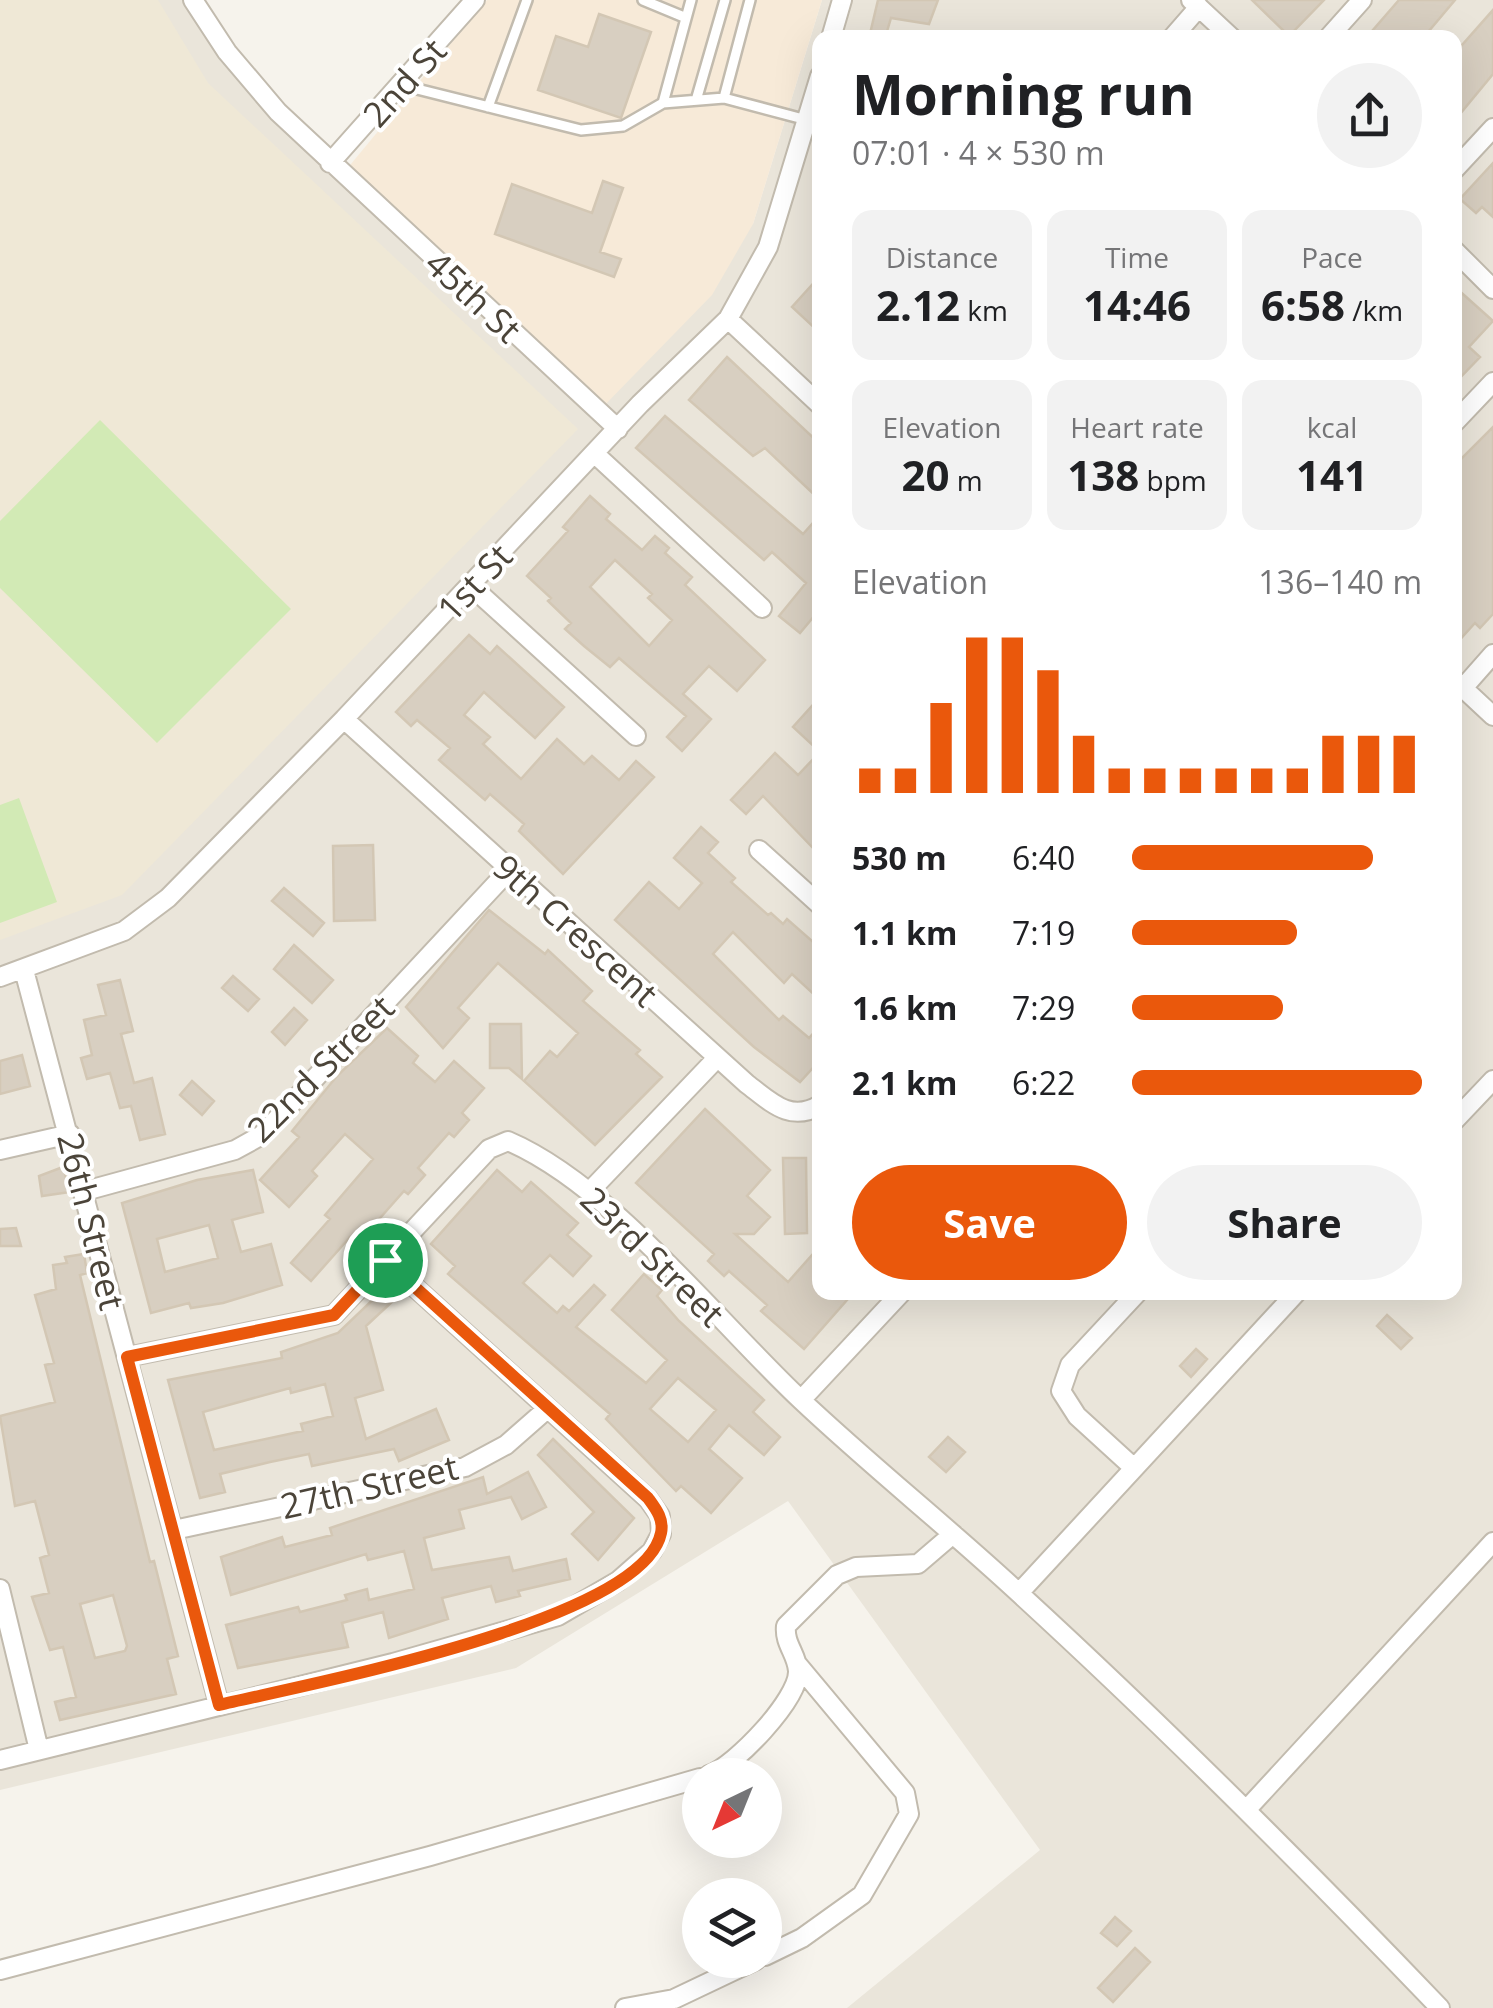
<!DOCTYPE html>
<meta charset="utf-8">
<style>
:root{--surface:#fff;--page:#f2f2f2;--text:#202124;--muted:#757577;--accent:#ea580c}
body{margin:0;font-family:"Open Sans",sans-serif;background:var(--page);color:var(--text);height:100vh;display:flex;flex-direction:column;font-size:38px;white-space:nowrap}
*{box-sizing:border-box;margin:0}
p{font-size:32px;color:var(--muted)}
.icon{flex:none;width:55px;height:55px;fill:none;stroke:currentColor;stroke-width:2;stroke-linecap:round;stroke-linejoin:round}
.map{position:relative;flex:1;overflow:hidden}
.details{position:absolute;left:812px;top:30px;width:650px;height:1270px;display:flex;flex-direction:column;background:var(--surface);border-radius:20px;box-shadow:0 10px 40px #0002}
.details>*{flex:none}
.needle{width:65px;rotate:223deg}
.fabs{position:absolute;left:682px;top:1758px;display:grid;gap:20px}
.fabs a{display:grid;place-items:center;width:100px;height:100px;border-radius:50%;background:var(--surface);box-shadow:0 10px 40px #0002;font-size:50px}
.pin{position:absolute;display:grid;place-items:center;width:85px;height:85px;color:#fff;margin:-42px;border:5px solid #fff;border-radius:50%;box-shadow:0 2px 10px #0007}
.round{display:grid;place-items:center;flex:none;width:105px;height:105px;border-radius:52px;background:var(--page)}
.head{display:flex;align-items:center;justify-content:space-between;height:170px;padding:0 40px}
h1{font-size:55px;font-weight:700;line-height:75px}
.metrics{display:grid;grid-template-columns:repeat(3,1fr);gap:15px;height:170px;padding:10px 40px}
.metrics div{display:grid;align-content:center;border-radius:20px;background:var(--page);text-align:center}
.metrics b{font-size:42px;font-weight:700}
.metrics small{font-size:28px;font-weight:400}
.metrics p{font-size:28px}
.chart{height:280px;padding:20px 40px}
.chart p{display:flex;justify-content:space-between}
.chart svg{width:100%;height:180px;margin-top:10px;stroke:var(--accent);stroke-width:6}
.cta{display:flex;gap:20px;margin-top:auto;padding:20px 40px}
.cta a{flex:1;height:115px;border-radius:60px;background:var(--accent);color:#fff;font-size:40px;font-weight:700;line-height:115px;text-align:center}
.cta a+a{background:var(--page);color:var(--text)}
ul{padding:0 40px;list-style:none;font-size:32px}
li{display:grid;grid-template-columns:160px 120px 1fr;align-items:center;height:75px}
li i{height:25px;border-radius:12px;background:var(--accent)}
.map>svg:first-child{display:block}
</style>
<div class="map">
<svg width="1493" height="2008" viewBox="0 0 1493 2008">
<rect width="100%" height="100%" fill="#f6f3ec"/>
<!-- residential -->
<path fill="#eae5da" fill-rule="evenodd" d="M0,0H193L341,176L753,224L822,0H1493V2008H847L1040,1850L788,1501L516,1668L0,1790ZM820,38H1455V1292H820Z"/>
<!-- commercial -->
<path fill="#f7ead8" d="M487,0H822L753,224L712,295L596,414L341,176Z"/>
<!-- education -->
<path fill="#efe8d6" d="M0,0H158L208,83L578,429L122,895L0,940Z"/>
<!-- green -->
<path fill="#d2eab5" d="M100,420L291,609L157,743L0,588V521Z
M19,798L57,902L0,923V805Z"/>
<!-- building -->
<path fill="#d8cfc1" stroke="#d3c7b4" stroke-width="2.5" fill-rule="evenodd" d="M878,0H938L929,24L891,18L885,38H869Z
M1252,0H1324L1289,36Z
M1399,0H1455L1423,38H1366Z
M1493,10V74L1455,120V53Z
M599,14L651,32L621,118L538,90L556,36L588,47Z
M1493,163V217L1482,207L1476,213L1460,199Z
M603,181L623,188L600,252L621,259L614,277L495,234L512,184L592,213Z
M820,276V333L792,307Z
M1455,287L1493,321L1469,347L1480,357L1455,383Z
M727,357L820,444V500L765,448L753,456L689,400Z
M665,416L803,534L820,515V609L800,633L779,616L806,583L772,552L764,560L636,448Z
M1493,427V614L1480,628L1475,623L1455,645V465Z
M590,496L610,514L606,519L642,550L655,536L669,548L665,553L692,577L685,585L765,660L737,691L709,666L683,694L711,719L682,751L667,737L686,716L619,658L610,667L584,646L565,629L571,623L548,601L551,598L527,576L568,531L563,527ZM615,560L652,594L648,598L672,620L649,646L590,587Z
M469,635L490,654L497,646L564,707L535,738L484,692L464,715L490,737L483,744L521,779L557,739L584,764L592,756L619,780L636,761L654,777L563,874L519,831L524,824L490,794L485,800L439,760L450,748L417,720L411,726L396,712Z
M820,697V752L793,727Z
M820,752V838L812,847L763,796L746,814L731,800L775,753L798,775Z
M701,827L718,842L708,853L735,878L731,882L768,915L771,913L783,924L787,919L820,948V1000L792,974L784,983L733,932L713,954L779,1020L783,1016L809,1038L820,1026V1060L800,1082L754,1047L615,920L649,882L679,909L702,883L674,858Z
M373,845L375,920L334,921L333,846Z
M284,888L324,923L313,936L272,901Z
M489,910L545,954L548,950L592,991L583,1001L640,1050L636,1054L662,1077L595,1145L524,1081L550,1051L557,1057L578,1033L498,963L458,1008L469,1018L443,1048L406,1007Z
M294,945L333,980L312,1003L274,969Z
M233,976L259,999L248,1011L222,988Z
M120,980L133,1031L121,1034L134,1083L152,1078L165,1134L140,1140L131,1106L120,1108L110,1073L87,1079L81,1058L92,1055L84,1020L106,1015L98,985Z
M294,1008L307,1020L285,1045L272,1032Z
M490,1024H521L522,1079L509,1068H490Z
M387,1028L418,1056L413,1063L435,1082L454,1061L484,1088L462,1113L469,1120L454,1137L449,1133L418,1168L425,1175L408,1194L404,1191L357,1244L350,1237L311,1281L291,1263L330,1219L325,1215L373,1159L345,1134L312,1171L317,1176L289,1207L260,1180L299,1137L292,1131L337,1076Z
M22,1055L30,1086L0,1094V1061Z
M192,1081L214,1101L202,1115L180,1095Z
M705,1109L770,1170L747,1196L770,1217L754,1234H735L788,1282L820,1246V1292H854L804,1349L761,1311L767,1305L729,1271L724,1276L708,1261L714,1254L636,1183Z
M783,1158H806L807,1233L785,1234Z
M63,1167L70,1192L42,1196L39,1176Z
M253,1170L263,1212L232,1220L241,1252L271,1244L282,1285L223,1303L191,1308L189,1303L151,1313L122,1203L197,1180ZM209,1225L218,1258L165,1272L157,1239Z
M497,1170L522,1192L531,1182L578,1223L567,1235L591,1256L573,1276L550,1255L523,1283L557,1313L563,1306L569,1311L594,1285L605,1295L576,1327L646,1383L667,1360L612,1310L644,1274L662,1290L657,1296L679,1321L764,1400L753,1412L780,1437L764,1455L729,1425L709,1449L742,1478L711,1513L681,1486L676,1491L606,1419L610,1414L448,1274L455,1266L431,1244ZM678,1378L716,1410L688,1442L650,1409Z
M16,1228L21,1246H0V1229Z
M84,1254L87,1273L80,1275L150,1562L154,1561L178,1656L167,1659L176,1694L60,1720L55,1702L76,1697L63,1647L50,1650L32,1597L49,1593L40,1558L49,1555L35,1501L15,1506L0,1416L55,1402L45,1365L54,1363L35,1295L56,1289L53,1265L67,1263L65,1257ZM113,1595L127,1646L125,1651L95,1658L80,1604Z
M383,1290L394,1300L366,1326L383,1390L355,1398L366,1439L436,1409L449,1440L399,1461L394,1449L312,1466L309,1454L270,1462L220,1474L225,1492L200,1498L168,1380L282,1358L281,1352L338,1333ZM325,1384L333,1416L301,1424L303,1431L214,1450L203,1412L290,1388L291,1393Z
M1387,1315L1412,1338L1401,1349L1377,1326Z
M1196,1349L1207,1359L1191,1377L1180,1366Z
M948,1437L965,1452L946,1472L929,1457Z
M553,1439L634,1518L598,1560L572,1534L594,1512L538,1455Z
M528,1472L546,1507L522,1519L511,1497L459,1510L464,1528L424,1538L432,1570L509,1557L513,1571L566,1559L570,1579L518,1591L520,1596L496,1602L491,1586L442,1598L448,1619L389,1638L383,1612L342,1623L348,1647L238,1668L226,1625L298,1607L300,1612L347,1600L345,1595L367,1589L369,1600L414,1589L404,1551L368,1560L366,1554L231,1595L221,1557L282,1537L285,1547L332,1535L330,1528L483,1477L487,1494Z
M1115,1917L1131,1931L1117,1946L1101,1933Z
M1135,1948L1150,1962L1113,2002L1098,1988Z"/>
<g fill="none" stroke-linecap="round" stroke-linejoin="round">
<defs>
<path id="service" d="M643,0L684,17
M691,0L663,103L724,98
M750,0L724,98L807,120
M401,85L581,130L623,126L663,103
M697,97L725,0
M488,107L527,0"/>
<path id="minor" d="M193,0L227,52L278,112L618,429
M1191,0L1232,38
M831,38L842,0
M1172,38L1199,7
M1328,38L1362,0
M330,163L475,0
M1455,169L1493,128
M1455,251L1493,289
M728,319L820,405
M1455,422L1493,382
M595,454L762,608
M471,586L636,736
M1455,681L1463,688L1493,654
M1463,688L1493,716
M344,719L747,1084C771,1102 790,1123 820,1105
M759,850L820,905
M24,970L219,1705
M0,977L124,931L168,898L344,719L640,404L728,319L768,247L820,76
M1455,1120L1493,1080
M0,1150L70,1134
M85,1191L235,1150L262,1135L509,870
M590,1191L717,1058
M127,1357L334,1315L489,1149L508,1141C611,1185 717,1321 801,1400C872,1467 949,1528 1021,1595C1166,1728 1304,1866 1440,2008
M801,1400L902,1292
M1134,1468L1077,1416L1061,1391L1070,1365L1138,1292
M174,1530L465,1467L506,1445L547,1409
M0,1589L39,1750
M1019,1593L1297,1292
M0,1760L393,1663L558,1616L618,1581L652,1551L661,1534L660,1516L648,1499L385,1260
M709,1775C735,1766 799,1699 798,1671C797,1654 784,1644 786,1626L837,1575L856,1567L918,1564L953,1534
M1248,1808L1493,1542
M765,1956L802,1938L862,1895L909,1814L905,1793L798,1665
M0,1970L430,1856L700,1778
M625,2008L674,1999L756,1960"/>
</defs>
<!-- service casing -->
<use href="#service" stroke="#c2bbae" stroke-width="14"/>
<!-- minor casing -->
<use href="#minor" stroke="#c2bbae" stroke-width="22"/>
<!-- service -->
<use href="#service" stroke="#fff" stroke-width="9"/>
<!-- minor -->
<use href="#minor" stroke="#fff" stroke-width="18"/>
</g>
<g fill="none" stroke-linecap="round" stroke-linejoin="round">
<defs>
<path id="route" d="M385,1260L648,1498C656,1509 664,1519 661,1533C643,1622 302,1685 219,1705L127,1357L334,1315Z"/>
</defs>
<!-- route casing -->
<use href="#route" stroke="#fff" stroke-width="20"/>
<!-- route -->
<use href="#route" stroke="#ea580c" stroke-width="12"/>
</g>
<g text-anchor="middle" dominant-baseline="central" stroke-width="8" stroke-linejoin="round" paint-order="stroke">
<!-- street labels -->
<g font-size="35" fill="#4b4439" stroke="#fff">
<text transform="translate(404 82) rotate(-48)">2nd St</text>
<text transform="translate(474 296) rotate(43)">45th St</text>
<text transform="translate(474 582) rotate(-47)">1st St</text>
<text transform="translate(576 930) rotate(42)">9th Crescent</text>
<text transform="translate(320 1068) rotate(-45)">22nd Street</text>
<text transform="translate(92 1221) rotate(76)">26th Street</text>
<text transform="translate(653 1256) rotate(44)">23rd Street</text>
<text transform="translate(369 1486) rotate(-13)">27th Street</text>
</g>
</g>
</svg>
<div class="fabs">
<a><svg class="needle" viewBox="-14 -14 28 28"><path d="M0-13l5 13h-10z" fill="#e53935"/><path d="M0 13l5-13h-10z" fill="#757577"/></svg></a>
<a><svg class="icon" aria-label="layers" viewBox="0 0 24 24"><path d="M12 4l9 5-9 5-9-5zM3 14l9 5 9-5"/></svg></a>
</div>
<div class="pin" style="left:385px;top:1260px;background:#1e9e55"><svg class="icon" aria-label="arrive" viewBox="0 0 24 24"><path d="M6 21V4h12l-3 4 3 4H6"/></svg></div>
<section class="details">
<div class="head"><div><h1>Morning run</h1><p>07:01 · 4 × 530 m</p></div><a class="round"><svg class="icon" aria-label="share" viewBox="0 0 24 24"><path d="M12 15V3M7 8l5-5 5 5M5 13v7h14v-7"/></svg></a></div>
<div class="metrics">
<div><p>Distance</p><b>2.12<small> km</small></b></div>
<div><p>Time</p><b>14:46</b></div>
<div><p>Pace</p><b>6:58<small> /km</small></b></div>
</div>
<div class="metrics">
<div><p>Elevation</p><b>20<small> m</small></b></div>
<div><p>Heart rate</p><b>138<small> bpm</small></b></div>
<div><p>kcal</p><b>141</b></div>
</div>
<div class="chart"><p><span>Elevation</span>136–140 m</p>
<svg viewBox="0 0 160 44" preserveAspectRatio="none"><path d="M5 44V38M15 44V38M25 44V22M35 44V6M45 44V6M55 44V14M65 44V30M75 44V38M85 44V38M95 44V38M105 44V38M115 44V38M125 44V38M135 44V30M145 44V30M155 44V30"/></svg>
</div>
<ul>
<li><b>530 m</b>6:40<i style="width:83%"></i></li>
<li><b>1.1 km</b>7:19<i style="width:57%"></i></li>
<li><b>1.6 km</b>7:29<i style="width:52%"></i></li>
<li><b>2.1 km</b>6:22<i style="width:100%"></i></li>
</ul>
<div class="cta"><a>Save</a><a>Share</a></div>
</section>
</div>
